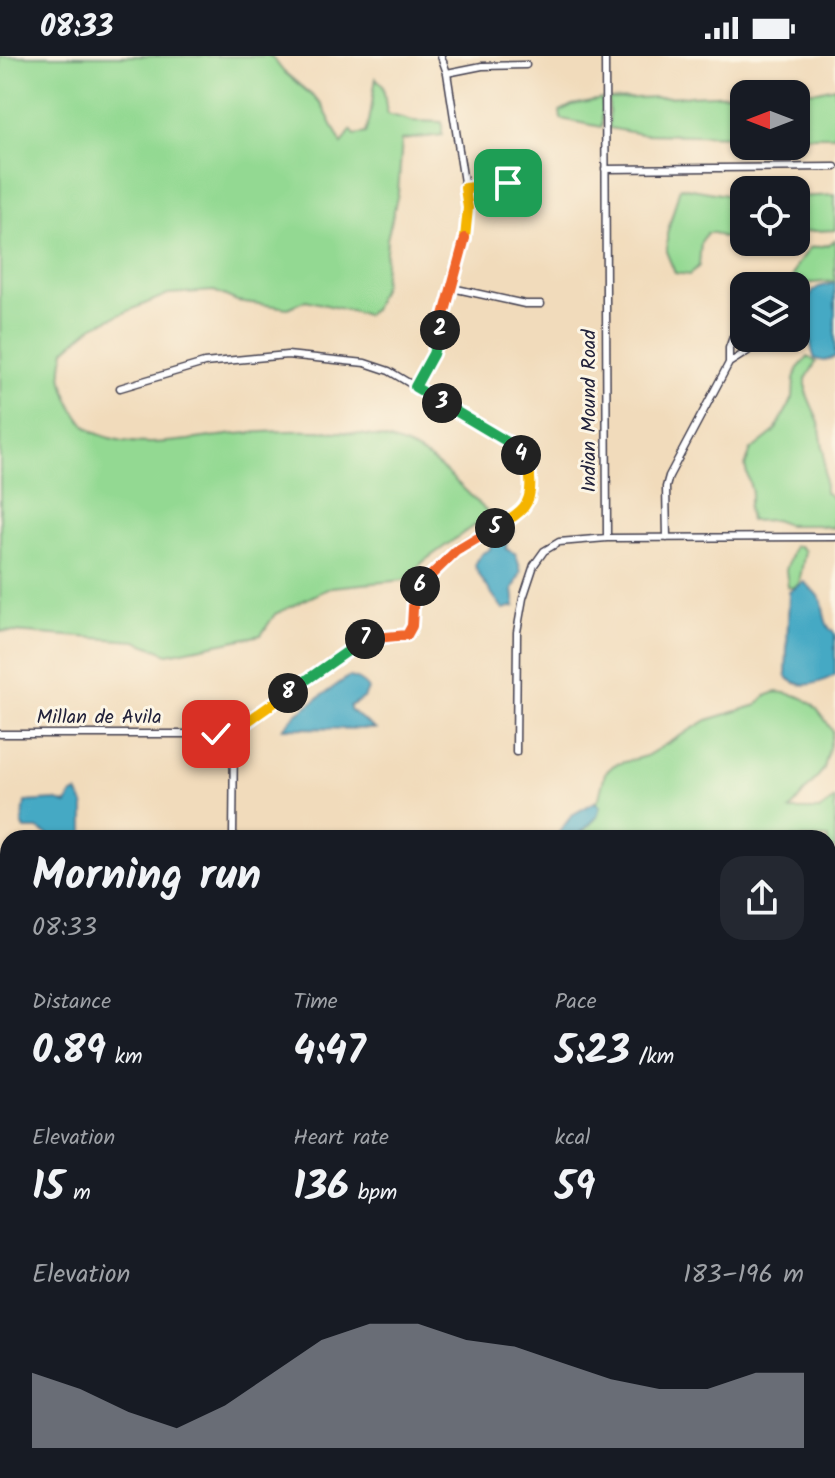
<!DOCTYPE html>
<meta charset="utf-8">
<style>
:root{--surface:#171b24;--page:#242831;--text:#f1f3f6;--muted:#9ea1a6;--accent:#8c9099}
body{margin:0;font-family:Kalam,sans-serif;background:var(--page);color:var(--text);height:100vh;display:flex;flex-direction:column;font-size:30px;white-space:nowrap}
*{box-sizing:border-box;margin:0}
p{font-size:26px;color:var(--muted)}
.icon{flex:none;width:44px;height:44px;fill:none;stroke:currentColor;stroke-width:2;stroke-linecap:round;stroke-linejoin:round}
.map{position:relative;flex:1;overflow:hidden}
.drawer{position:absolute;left:0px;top:774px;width:836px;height:648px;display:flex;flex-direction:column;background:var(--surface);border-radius:24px 24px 0 0;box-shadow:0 2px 6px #0004}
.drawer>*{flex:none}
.needle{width:52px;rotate:270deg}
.tools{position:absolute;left:730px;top:24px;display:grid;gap:16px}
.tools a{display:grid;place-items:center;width:80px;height:80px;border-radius:16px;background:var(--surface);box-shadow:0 2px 6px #0004;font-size:40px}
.pin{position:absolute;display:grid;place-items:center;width:68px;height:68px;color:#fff;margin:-34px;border-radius:16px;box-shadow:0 4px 12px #0006}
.km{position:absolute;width:40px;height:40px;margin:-20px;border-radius:50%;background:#222;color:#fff;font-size:22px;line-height:40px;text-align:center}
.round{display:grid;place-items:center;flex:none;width:84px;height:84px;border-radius:24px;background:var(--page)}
.head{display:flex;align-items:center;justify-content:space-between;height:136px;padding:0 32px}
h1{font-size:44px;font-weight:600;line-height:60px}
.figures{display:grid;grid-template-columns:repeat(3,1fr);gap:12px;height:136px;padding:8px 32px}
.figures div{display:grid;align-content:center}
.figures b{font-size:40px;font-weight:600}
.figures small{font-size:22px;font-weight:400}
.figures p{font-size:22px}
.chart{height:224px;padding:16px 32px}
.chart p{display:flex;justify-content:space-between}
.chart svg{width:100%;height:144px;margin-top:8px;fill:var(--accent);opacity:.7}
.status{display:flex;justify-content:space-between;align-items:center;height:56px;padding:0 40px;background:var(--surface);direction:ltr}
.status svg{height:22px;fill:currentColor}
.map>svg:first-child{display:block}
</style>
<div class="status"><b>08:33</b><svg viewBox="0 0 49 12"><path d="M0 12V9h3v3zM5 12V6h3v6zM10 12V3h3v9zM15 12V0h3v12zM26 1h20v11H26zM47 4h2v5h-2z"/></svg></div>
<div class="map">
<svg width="835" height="1422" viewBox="0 0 835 1422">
<rect width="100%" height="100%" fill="#fcf5e5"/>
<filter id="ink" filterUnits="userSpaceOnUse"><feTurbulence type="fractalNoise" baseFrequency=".0125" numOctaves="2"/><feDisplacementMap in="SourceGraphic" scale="16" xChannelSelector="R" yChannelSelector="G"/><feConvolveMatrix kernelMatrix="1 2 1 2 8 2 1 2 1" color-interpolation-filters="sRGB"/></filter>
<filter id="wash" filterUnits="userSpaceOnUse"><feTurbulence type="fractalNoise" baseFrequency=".006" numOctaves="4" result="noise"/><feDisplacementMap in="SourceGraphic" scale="32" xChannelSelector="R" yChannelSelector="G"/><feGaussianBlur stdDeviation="1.8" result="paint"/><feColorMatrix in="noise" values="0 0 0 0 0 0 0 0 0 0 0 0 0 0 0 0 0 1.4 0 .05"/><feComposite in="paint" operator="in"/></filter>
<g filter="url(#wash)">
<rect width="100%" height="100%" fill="#f1dbbb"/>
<!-- green -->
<path fill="#93d992" stroke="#5a7e66" stroke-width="2" d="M0,0H271L283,15L321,47L342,88L351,74L355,79L366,77C372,59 372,41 376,22L383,29L387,58L413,65L442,66V79L402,84L398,137L387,183L383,230L373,254L366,259L306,244L288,252L237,245L214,235L168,238L93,270L65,294C64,301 61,310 62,318C64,338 78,370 98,378C142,396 192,382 237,378C282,374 332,372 377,381C431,391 452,424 490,458L424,505L404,524L332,531L275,558L261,579L168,598L136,585L0,575Z
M835,31V80H796V38H744V80L641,78L609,72V43L818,35Z
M602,43V71L561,63L560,55L572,49Z
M680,131L744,142V186H766L745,192L714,177H707L701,186L699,210L689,219L675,217L667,198V178Z
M835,139V174L796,176V141Z
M835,184V225L801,228L792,224L797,209L810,192L828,189Z
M808,301L816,306L806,323V336L819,367L824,397L825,436L835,444L833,472L817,469H788L774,464L750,465L748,452L752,437L745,410L751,394L775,375L793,342L794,323L798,312Z
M794,490H799L805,495L799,528L792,532L788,531L786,514Z
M776,636C808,638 817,650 833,676L824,713L790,754H819L835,743V793L828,795V782H576L597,761L600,750L595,746L599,742L605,717L614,709L646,700L707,664L757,649L765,640Z
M8,802V951L0,945V806Z
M835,807V1152H828L831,1057L828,1054C835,1042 835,1032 828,1019V827Z
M835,1356V1422H800L796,1414H828V1360Z
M38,1414H134L132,1422H46Z
M334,1414H476L457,1422H335Z
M577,1414H612L614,1422H585Z
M703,1414H761L765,1422H686Z"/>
<!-- water -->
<path fill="#45a9c4" stroke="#346680" stroke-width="2" d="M835,227V301L824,305L815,303C810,292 804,249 811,238C816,230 826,229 835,227Z
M511,472L514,475L507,486L506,493L516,498L521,516L513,534L515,550L503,553C496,543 476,518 475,509L481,498L490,493L491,488L488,479L500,473Z
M804,526C810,532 820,539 822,547C825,560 824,569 835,578V619C819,628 799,635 786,620L789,536Z
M348,621C354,620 366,628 368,633L364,642L350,650V654L375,673L283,672L296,658Z
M77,736L84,748V782H53L38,773H25L22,767L25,746L54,744L67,748L72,738Z
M595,746L600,750L597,761L576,782H555L572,759Z
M0,1165L8,1166V1225L0,1222Z
M251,1414L293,1416L297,1422H257Z"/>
</g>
<g filter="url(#ink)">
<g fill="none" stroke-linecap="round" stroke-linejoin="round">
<defs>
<path id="minor" d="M605,0L607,482
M447,17L482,10L526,9
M605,113L835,111
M465,132L534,126
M452,232L525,248H541
M729,307L748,295L750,286L748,282
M415,331L433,298L467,174L468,152L447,17L441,0
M667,482L666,431L669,420L729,307V292L733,281L744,279
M0,678H216L234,675L362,583L407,579L412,570L414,536L456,495L521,456L532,438L529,407L511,388L389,315L365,307L287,299L204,307L120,332
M516,696L517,576L523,542L534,509L544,495L559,486L607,482L835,481
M233,782L234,675
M0,1113L8,1114
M828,1176H835
M828,1263L835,1258
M0,1293L8,1302
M0,1327L8,1318
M828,1356L835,1352
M348,1414V1422
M655,1414L656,1422
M670,1422L689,1414"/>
</defs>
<!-- minor casing -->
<use href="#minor" stroke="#413e4e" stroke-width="9"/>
<!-- minor -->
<use href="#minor" stroke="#fff" stroke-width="6"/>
</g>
</g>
<g fill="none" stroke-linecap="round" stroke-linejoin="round" filter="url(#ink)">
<defs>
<path id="split-1" d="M465,182L468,152L465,132L508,127"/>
<path id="split-2" d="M440,274L465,182"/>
<path id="split-3" d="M440,274L433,298L415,331L442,347"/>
<path id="split-4" d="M442,347L511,388L521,399"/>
<path id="split-5" d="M495,472C518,458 533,452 530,422C530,411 529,407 521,399"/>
<path id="split-6" d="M420,530L456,495L495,472"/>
<path id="split-7" d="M365,583L407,579L412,570L414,536L420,530"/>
<path id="split-8" d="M288,637L365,583"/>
<path id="split-9" d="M216,678L234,675L288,637"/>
</defs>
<!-- split-1 casing -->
<use href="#split-1" stroke="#fff" stroke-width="16"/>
<!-- split-2 casing -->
<use href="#split-2" stroke="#fff" stroke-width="16"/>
<!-- split-3 casing -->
<use href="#split-3" stroke="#fff" stroke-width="16"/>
<!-- split-4 casing -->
<use href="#split-4" stroke="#fff" stroke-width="16"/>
<!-- split-5 casing -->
<use href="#split-5" stroke="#fff" stroke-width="16"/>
<!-- split-6 casing -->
<use href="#split-6" stroke="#fff" stroke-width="16"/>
<!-- split-7 casing -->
<use href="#split-7" stroke="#fff" stroke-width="16"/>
<!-- split-8 casing -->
<use href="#split-8" stroke="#fff" stroke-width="16"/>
<!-- split-9 casing -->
<use href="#split-9" stroke="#fff" stroke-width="16"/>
<!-- split-1 -->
<use href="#split-1" stroke="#f5b400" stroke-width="10"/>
<!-- split-2 -->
<use href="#split-2" stroke="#f0652b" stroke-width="10"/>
<!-- split-3 -->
<use href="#split-3" stroke="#22a559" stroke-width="10"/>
<!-- split-4 -->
<use href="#split-4" stroke="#22a559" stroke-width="10"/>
<!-- split-5 -->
<use href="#split-5" stroke="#f5b400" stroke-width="10"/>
<!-- split-6 -->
<use href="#split-6" stroke="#f0652b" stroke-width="10"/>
<!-- split-7 -->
<use href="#split-7" stroke="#f0652b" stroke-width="10"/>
<!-- split-8 -->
<use href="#split-8" stroke="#22a559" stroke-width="10"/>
<!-- split-9 -->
<use href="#split-9" stroke="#f5b400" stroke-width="10"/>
</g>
<g text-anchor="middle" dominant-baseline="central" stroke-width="6" stroke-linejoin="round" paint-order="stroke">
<!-- street labels -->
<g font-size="20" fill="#22223b" stroke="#fcf5e5">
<text transform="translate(590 355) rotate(-90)">Indian Mound Road</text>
<text x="99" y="662">Millan de Avila</text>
</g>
</g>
</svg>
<div class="tools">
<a><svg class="needle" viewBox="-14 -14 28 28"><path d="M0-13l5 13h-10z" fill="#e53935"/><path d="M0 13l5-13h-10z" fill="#9ea1a6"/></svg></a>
<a><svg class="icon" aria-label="locate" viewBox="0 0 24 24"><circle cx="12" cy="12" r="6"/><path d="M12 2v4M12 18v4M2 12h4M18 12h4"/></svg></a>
<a><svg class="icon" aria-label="layers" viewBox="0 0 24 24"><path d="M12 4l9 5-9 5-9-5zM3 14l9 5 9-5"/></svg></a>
</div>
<div class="pin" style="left:508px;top:127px;background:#1e9e55"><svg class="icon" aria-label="arrive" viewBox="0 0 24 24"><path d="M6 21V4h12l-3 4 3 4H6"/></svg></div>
<div class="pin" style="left:216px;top:678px;background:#d93025"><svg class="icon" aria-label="check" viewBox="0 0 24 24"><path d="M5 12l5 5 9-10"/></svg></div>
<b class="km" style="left:440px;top:274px">2</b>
<b class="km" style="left:442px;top:347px">3</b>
<b class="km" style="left:521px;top:399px">4</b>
<b class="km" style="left:495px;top:472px">5</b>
<b class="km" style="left:420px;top:530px">6</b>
<b class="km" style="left:365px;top:583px">7</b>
<b class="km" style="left:288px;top:637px">8</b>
<section class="drawer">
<div class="head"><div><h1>Morning run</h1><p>08:33</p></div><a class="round"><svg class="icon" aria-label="share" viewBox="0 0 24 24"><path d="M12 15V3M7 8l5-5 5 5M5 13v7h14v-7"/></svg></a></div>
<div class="figures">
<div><p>Distance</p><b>0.89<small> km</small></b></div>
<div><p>Time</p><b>4:47</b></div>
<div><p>Pace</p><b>5:23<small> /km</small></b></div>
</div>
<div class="figures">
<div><p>Elevation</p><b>15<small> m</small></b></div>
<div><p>Heart rate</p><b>136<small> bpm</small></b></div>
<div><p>kcal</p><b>59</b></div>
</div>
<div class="chart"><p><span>Elevation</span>183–196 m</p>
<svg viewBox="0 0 160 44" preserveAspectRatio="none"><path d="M0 44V21L10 26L20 33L30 38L40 31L50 21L60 11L70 6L80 6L90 11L100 13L110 18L120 23L130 26L140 26L150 21L160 21V44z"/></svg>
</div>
</section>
</div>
